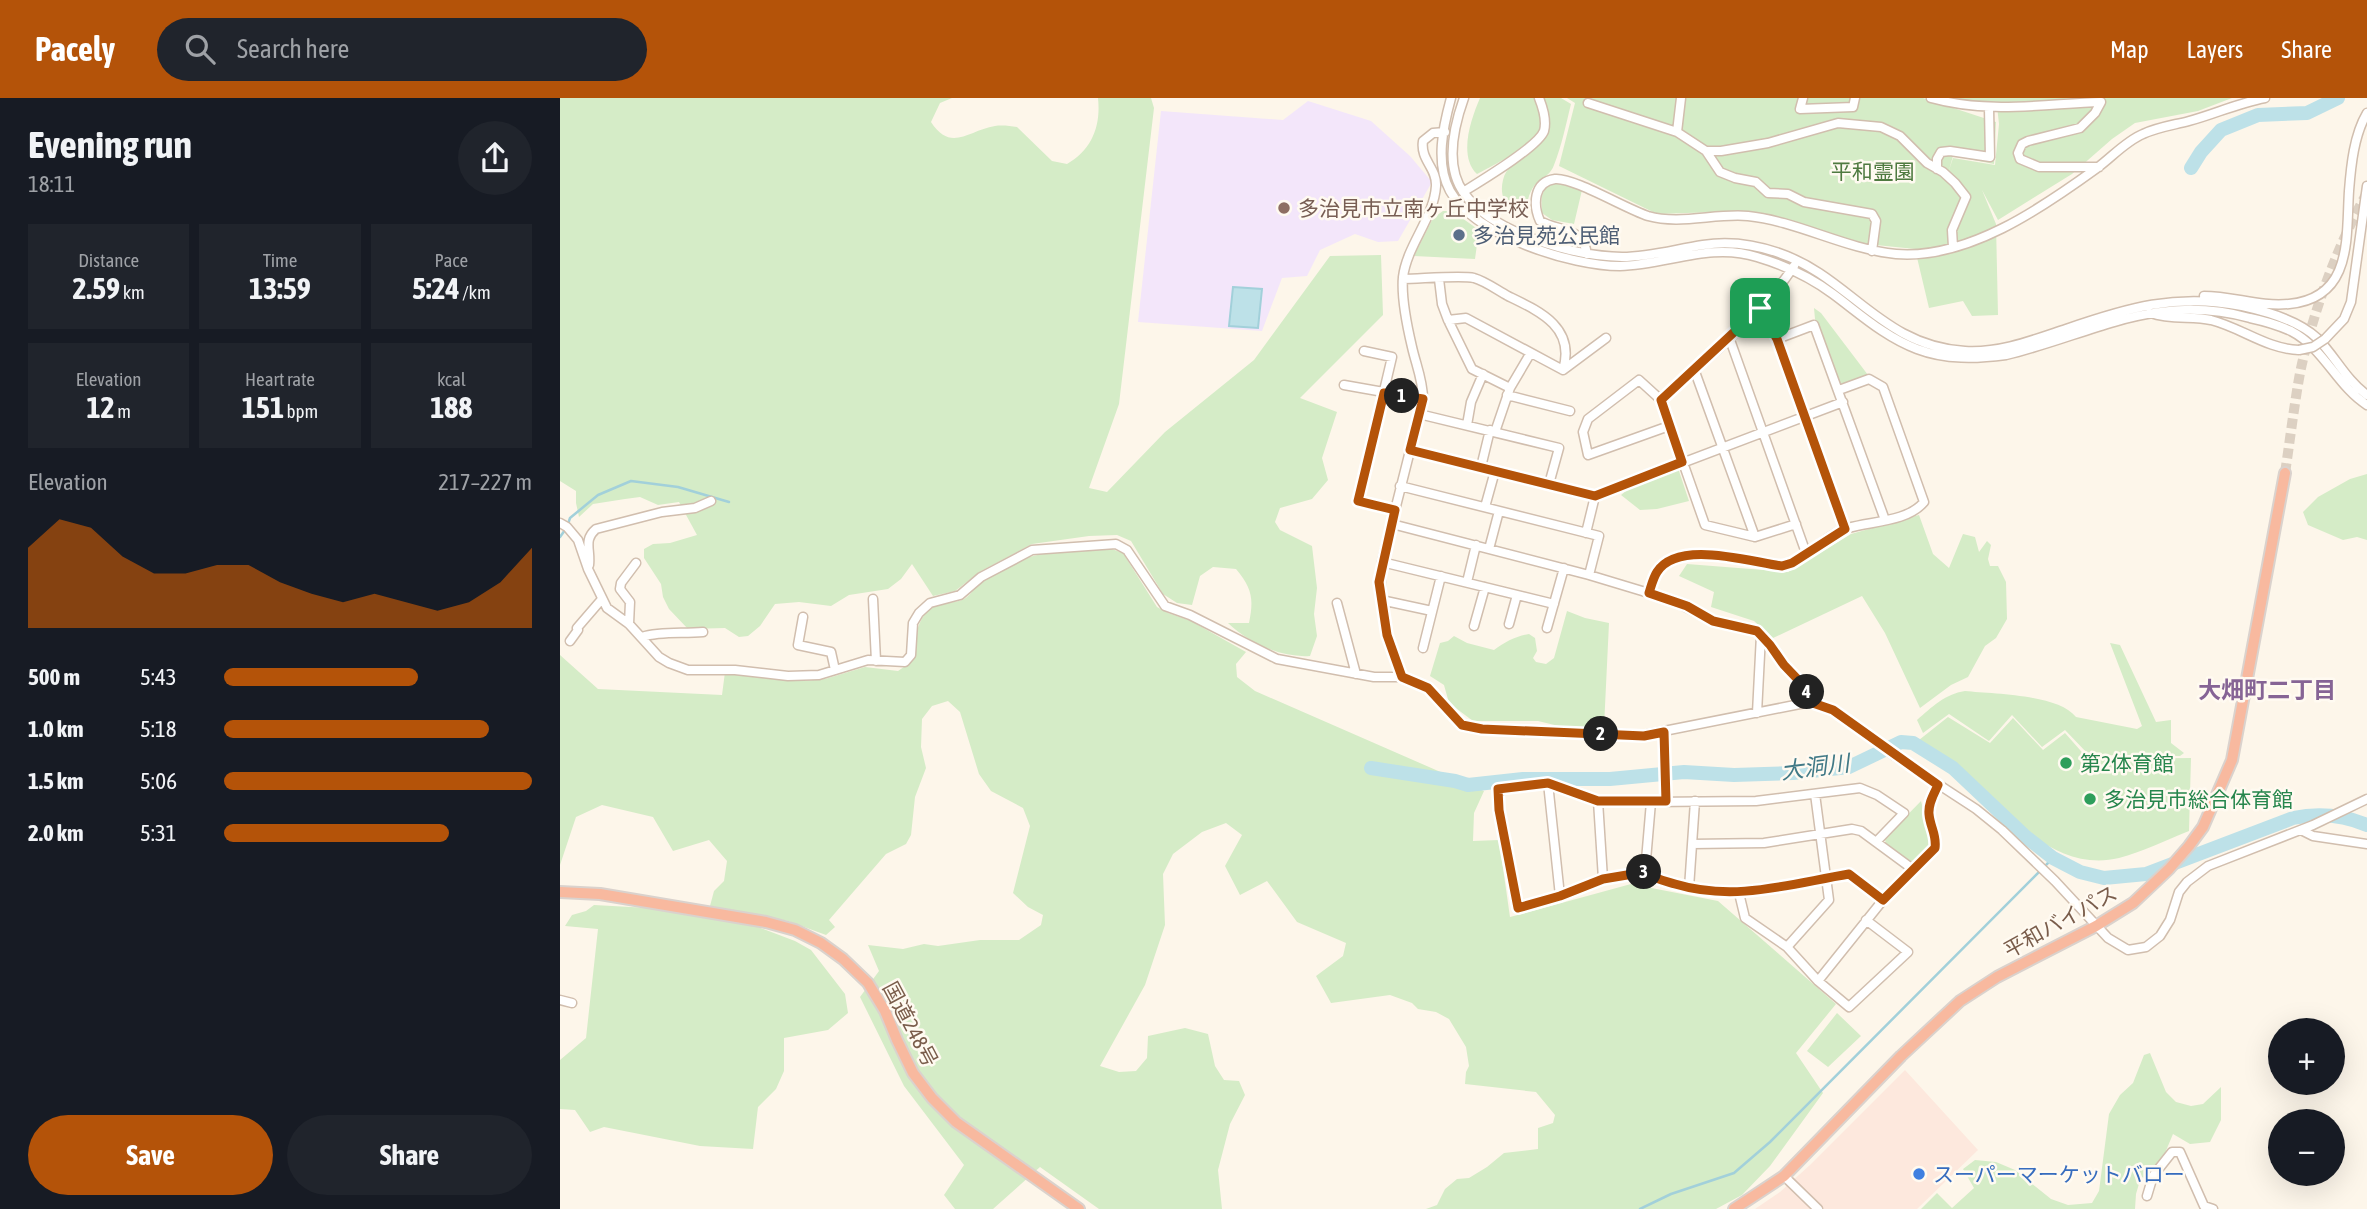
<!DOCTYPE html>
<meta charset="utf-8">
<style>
:root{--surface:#171b24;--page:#20242c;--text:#f1f3f6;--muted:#9ea1a6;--accent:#b45309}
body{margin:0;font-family:"Asap Condensed","Noto Sans JP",sans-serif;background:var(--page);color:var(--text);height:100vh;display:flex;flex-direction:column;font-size:26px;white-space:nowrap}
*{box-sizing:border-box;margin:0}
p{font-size:23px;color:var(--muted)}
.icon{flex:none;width:38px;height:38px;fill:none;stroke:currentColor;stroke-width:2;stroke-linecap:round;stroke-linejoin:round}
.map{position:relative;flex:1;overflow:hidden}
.details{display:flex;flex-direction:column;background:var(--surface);width:560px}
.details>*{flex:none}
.controls{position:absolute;left:1708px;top:920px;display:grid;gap:14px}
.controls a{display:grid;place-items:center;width:77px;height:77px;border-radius:50%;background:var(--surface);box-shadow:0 7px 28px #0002;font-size:35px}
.pin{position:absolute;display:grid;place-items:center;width:60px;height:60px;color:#fff;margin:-30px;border-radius:14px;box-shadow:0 4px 10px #0006}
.km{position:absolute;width:35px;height:35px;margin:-18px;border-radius:50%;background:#222;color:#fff;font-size:19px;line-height:35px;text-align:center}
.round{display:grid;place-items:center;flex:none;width:74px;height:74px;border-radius:37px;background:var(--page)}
.headline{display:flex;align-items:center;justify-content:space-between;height:119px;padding:0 28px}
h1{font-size:38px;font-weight:700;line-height:52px}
.metrics{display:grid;grid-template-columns:repeat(3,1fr);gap:10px;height:119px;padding:7px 28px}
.metrics div{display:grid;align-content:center;border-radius:0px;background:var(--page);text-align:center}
.metrics b{font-size:30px;font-weight:700}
.metrics small{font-size:19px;font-weight:400}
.metrics p{font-size:19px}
.chart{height:196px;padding:14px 28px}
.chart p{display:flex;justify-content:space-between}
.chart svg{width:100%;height:126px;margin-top:7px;fill:var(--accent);opacity:.7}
.primary-button{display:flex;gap:14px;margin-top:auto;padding:14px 28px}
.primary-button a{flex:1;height:80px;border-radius:42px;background:var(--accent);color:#fff;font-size:28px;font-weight:700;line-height:80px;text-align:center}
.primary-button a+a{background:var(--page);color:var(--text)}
ul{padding:0 28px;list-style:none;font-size:23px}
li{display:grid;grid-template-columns:112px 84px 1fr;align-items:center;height:52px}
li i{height:18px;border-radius:9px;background:var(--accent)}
header{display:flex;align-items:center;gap:42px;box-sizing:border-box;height:98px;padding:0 35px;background:var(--accent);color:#fff}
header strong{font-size:33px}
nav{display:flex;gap:38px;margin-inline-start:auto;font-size:24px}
.search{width:490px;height:63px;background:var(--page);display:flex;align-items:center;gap:18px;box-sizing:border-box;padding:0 24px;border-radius:38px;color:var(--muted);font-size:26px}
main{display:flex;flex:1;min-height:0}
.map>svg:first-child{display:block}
</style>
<header>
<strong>Pacely</strong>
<div class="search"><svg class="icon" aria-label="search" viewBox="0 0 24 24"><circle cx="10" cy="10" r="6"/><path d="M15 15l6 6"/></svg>Search here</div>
<nav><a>Map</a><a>Layers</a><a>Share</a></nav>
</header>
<main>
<section class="details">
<div class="headline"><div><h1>Evening run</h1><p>18:11</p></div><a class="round"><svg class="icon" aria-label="share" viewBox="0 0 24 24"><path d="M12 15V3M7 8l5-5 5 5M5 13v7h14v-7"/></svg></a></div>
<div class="metrics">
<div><p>Distance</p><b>2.59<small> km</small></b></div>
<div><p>Time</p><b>13:59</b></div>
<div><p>Pace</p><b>5:24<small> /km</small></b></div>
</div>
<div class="metrics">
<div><p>Elevation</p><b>12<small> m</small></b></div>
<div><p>Heart rate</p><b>151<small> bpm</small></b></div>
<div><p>kcal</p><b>188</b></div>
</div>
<div class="chart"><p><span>Elevation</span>217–227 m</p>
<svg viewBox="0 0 160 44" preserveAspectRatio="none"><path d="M0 44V16L10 6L20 9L30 19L40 25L50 25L60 22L70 22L80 28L90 32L100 35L110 32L120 35L130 38L140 35L150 28L160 16V44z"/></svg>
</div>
<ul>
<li><b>500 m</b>5:43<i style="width:63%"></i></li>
<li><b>1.0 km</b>5:18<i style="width:86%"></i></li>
<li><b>1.5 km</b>5:06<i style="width:100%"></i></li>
<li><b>2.0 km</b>5:31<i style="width:73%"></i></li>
</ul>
<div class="primary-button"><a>Save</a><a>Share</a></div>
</section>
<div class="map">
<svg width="1807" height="1111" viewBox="0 0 1807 1111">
<rect width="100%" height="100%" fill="#fdf6ea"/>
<!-- commercial -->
<path fill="#fde8dd" d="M1345,972L1418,1052L1357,1111H1195L1220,1094L1250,1067Z"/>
<!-- education -->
<path fill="#f3e6fa" d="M748,3L811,23L850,58L872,84L838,143L818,144L795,136L760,152L747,178L722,180L702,233L578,224L601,13L723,22Z"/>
<!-- green -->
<path fill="#d5ecc7" d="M0,0H392L380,5L371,24C391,55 409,32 435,28C442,27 450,28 457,29L492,63L507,66C532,52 541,28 538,0H591L594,10L559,306L529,390L547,394L605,334L694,262L770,158L821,157L823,217L740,300L777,314L762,360L768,382L752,401L720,410L715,424L720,432L752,448L757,490L754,516L757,538L750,558C721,560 689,545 668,525H689C694,501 692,490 676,471L653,469L640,478L632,507L617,505L603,496L571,443L557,437L529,438L472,446L421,473L395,493L373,498L352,466L341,481L328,491L289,497L271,508L239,504L215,506L200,528L188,538L179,539L165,530L128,531L109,511L103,499L101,486L84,460V451L93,446L110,445L137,437L119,404L98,407L80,399L65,401L33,406L19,419L16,405V393L0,383Z
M920,0H976C979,9 983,18 981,27C978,46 933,67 917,76C898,58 911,21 920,0Z
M983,0H1001L1011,6C1006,26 1002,47 994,67C988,84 972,77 967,107L952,112C943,104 940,94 943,82C948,60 976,58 984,39C988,29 983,11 983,0Z
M1007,0H1363L1436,24L1434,66L1393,58L1389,72L1393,60L1435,67L1439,26L1437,8L1394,0H1672L1638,13L1575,25L1552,41L1512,76L1438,122L1422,92L1436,126L1438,217L1412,218L1403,203L1369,210L1355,151L1306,146L1215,119L1186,113L1097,116L999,68L1015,5Z
M994,84L1010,85L1022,92L1014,126L992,122L982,115C981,100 980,92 994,84Z
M883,113H892L919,132L915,161L854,158L873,120Z
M1254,210L1261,215L1308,277L1284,287L1279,284L1255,221Z
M1118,370L1129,403L1097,411L1080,412L1061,397L1072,388Z
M1807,376V442L1797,439L1783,442L1748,427L1743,414L1758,399L1790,381Z
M1359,417L1373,456L1389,470L1403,436L1415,439L1419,454L1427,443L1431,447L1428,461L1430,468H1438L1446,484L1447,521L1436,540L1425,548L1408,579L1391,587L1360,610L1325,535L1302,498L1213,540L1194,523L1151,509L1154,494L1119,478L1127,466L1228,474L1291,436Z
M549,450L563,455L597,509L608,515L631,523L686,554L676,566L677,579L695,593L924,693L914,715L913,743L939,742L950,819L1071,786L1158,803L1276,906L1236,955L1263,995L1210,1068L1182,1097L1156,1111H866L877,1107L885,1091L897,1081L909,1080L927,1069L944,1055L978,1051V1030L993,1025L995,1017L976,994L905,986L906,974L909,968L906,949L889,921L876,914L858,911L852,905L830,897L771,905L756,878L783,858L786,845L737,824L707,783L680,797L665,768L682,737L666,725L642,734L613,756L603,776L605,827L585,887L540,968L559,974L576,973L587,960L588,938L625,930L648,936L655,968L664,982L679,983L685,997L670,1026L658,1072L662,1111H539L480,1069L433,1111H395L384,1097L404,1067L344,988L300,899L319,873L308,847L343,851L364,846L378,848L420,842H459L481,827L483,817L468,809L453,795L470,728L463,710L431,693L419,676L400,614L388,603L372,608L362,621L361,649L366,670L355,699L351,737L346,746L326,756L269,822L275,829L266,837L228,823L150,808L154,793L164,783L167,763L149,742L113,753L93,719L42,707L16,719L0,767V557L38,591L162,597L165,574L242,583L265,581L305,569L338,573L351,564C356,542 355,513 381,506C389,504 400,505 407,499C412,495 416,488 421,483C463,452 500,453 549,450Z
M1007,513L1025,520L1049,525L1044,629L1007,630L978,623H913L889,605L884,587L870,578L880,545L888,543L894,538L907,545L934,552C945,544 956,538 969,536L975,540L977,553L973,560L976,564L986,566L994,560Z
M1550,545L1560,547L1596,624L1611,622V645L1624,655L1620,658L1529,657L1505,632L1482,649L1452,617L1429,643L1389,616L1363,635L1357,622C1372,609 1385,596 1405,593C1433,596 1498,596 1516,619L1577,631L1582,628Z
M1388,619L1430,645L1453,620L1483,652L1505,635L1528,661L1631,660L1629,733C1606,742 1582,754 1559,760C1492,776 1442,709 1397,671C1385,661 1371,652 1359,642Z
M1361,703L1372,745L1353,766L1326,748L1325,740Z
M34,807L89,810L198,829L235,843L251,852L285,896L288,915L268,932L224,940V973L216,991L198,1009L193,1051L140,1048L44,1029L30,1034L15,1012L0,1011V962L26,940L38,831L5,828L12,817L26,813Z
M1277,915L1301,938L1268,969L1247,953Z
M1590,955L1606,994L1616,1004L1631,1008L1643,1006L1661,989V1022L1650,1044L1630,1046L1613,1036L1605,1055L1600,1080L1596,1083L1581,1079L1576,1096L1575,1111H1361L1377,1095L1392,1110L1414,1090L1403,1071L1415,1062L1436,1064L1455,1072L1491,1101L1508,1107L1532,1105L1539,1093L1549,1016L1560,997L1573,985L1584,957Z"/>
<!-- water -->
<path fill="#bde1e8" stroke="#a2d0da" stroke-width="2" d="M673,189L702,191L698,230L669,228Z"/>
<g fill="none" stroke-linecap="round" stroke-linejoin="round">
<!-- stream -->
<path stroke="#a2d0da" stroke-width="2.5" d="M8,426L10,420L38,397L71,383L118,389L169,404
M0,439L5,432
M1080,1111L1111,1096L1174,1075L1210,1044L1493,760"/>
<!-- river -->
<path stroke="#bde1e8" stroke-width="14" d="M1631,70L1641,54L1661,32L1698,17L1747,15L1778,0
M811,670L895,683L908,687L963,681H1050L1124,674L1174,677L1233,675L1289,669L1341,644L1353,645L1393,670L1466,739L1493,760L1520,774L1544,780L1586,776L1733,720C1758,715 1783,717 1807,727"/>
<!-- highway-tunnel -->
<path stroke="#dcd0c2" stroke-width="10" stroke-dasharray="10 5" stroke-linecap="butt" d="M1725,375C1730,342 1734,308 1740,275C1752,216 1778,146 1807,95"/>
<defs>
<path id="minor" d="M891,0C883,29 875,65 890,93C915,138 1012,168 1060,168C1107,167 1150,144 1197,159C1224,167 1250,179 1273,196C1300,216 1325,239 1357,251C1386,262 1416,261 1446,257C1533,236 1596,194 1690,220C1704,223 1718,227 1731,233C1764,250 1777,288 1807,307
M904,0C894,28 884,68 904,95C933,136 1015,158 1062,159C1090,159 1116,151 1143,147C1168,143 1196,147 1219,155C1290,179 1321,248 1405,253C1440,255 1473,242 1506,231C1567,210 1616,195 1682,208C1705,213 1739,223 1757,240C1775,258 1786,282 1807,297
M1243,0L1240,11L1293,9L1295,0
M1371,0C1428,16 1483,6 1541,4L1535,15L1520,30L1468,43L1462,46L1458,55L1460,61L1479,69H1539
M1028,5L1117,34L1146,53H1161L1208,45L1278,25L1321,29L1340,38L1367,65L1383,74L1395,85L1406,99L1392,132L1393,149
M1117,34L1121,0
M1146,53L1160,74L1175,80L1196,84L1208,95L1228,96L1244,104L1312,116L1316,123L1312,153
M1377,71V61L1381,54L1390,53L1430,59L1429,10
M903,94C919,84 978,49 984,33C987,22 983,10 979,0
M1027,156C1023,129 1001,134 980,123C973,107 973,84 995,81C1013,79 1066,111 1088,118C1120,127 1155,115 1188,118C1237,123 1285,151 1336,156C1407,162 1482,110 1537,70C1552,59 1566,43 1583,36C1598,29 1614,27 1629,23C1655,16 1678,5 1705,0
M843,181C859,181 901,177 914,180C925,183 937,192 948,198C979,213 1016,229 1003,272
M879,181L882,206L888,222L912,271L950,290
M1644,198C1673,198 1700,209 1729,206C1793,200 1786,140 1789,93C1791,67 1794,37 1807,15
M1200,210L1217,241L1285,431
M1591,215C1610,222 1632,218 1651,222C1682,230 1707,251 1739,252
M888,222L906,220L1003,272L1046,240
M1169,239L1246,455
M1217,241L1254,227L1325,422
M1765,241L1784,221L1791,204L1807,88
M804,253L832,259L798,403L835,412
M1134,271L1195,439
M784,287L863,301
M947,297L1010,313
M1101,302C1146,260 1200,220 1234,168
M859,316L999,350L989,386
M907,327L911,304L923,276
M1109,328L1028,357L1023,334L1028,321L1079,282L1101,302L1145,427L1195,439L1236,426
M935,334L950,290L970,256
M850,352L1035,398L1283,304
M921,369L930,332
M840,388L1039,438L1029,477
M925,409L935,373
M0,425L7,429L18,442L28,471L47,510L69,526L99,559L109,565L128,572H175L228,578L259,577L308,562L345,564L351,557L353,525L359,515L370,505L400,497L421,479L472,452L556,446L567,452L605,508L630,517L717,561L814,579H842L868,590L902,627L922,631L1084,637L1250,604L1273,612L1335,658L1416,711L1442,732L1495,783L1548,840L1568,852L1586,849L1600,838L1610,822L1619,794L1627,784L1648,768L1753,727L1807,701
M832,426L1029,477L1112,502L1153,523L1197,533L1210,547L1224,567L1245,589L1250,604
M1026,435L1035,398
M929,451L939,413
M822,464L994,506
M29,467C31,452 23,442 36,431L102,414L135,410L151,403
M907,484L916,447
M1089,495C1091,489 1093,480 1097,474C1118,441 1190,464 1222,468C1246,462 1264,437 1288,430C1312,423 1347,424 1364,404L1323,289L1309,281L1279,292
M313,501L316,563
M821,502L872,513
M777,505L796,576
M243,519L238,547L271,554L275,572
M69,526L70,504L60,491L61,485L76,465
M949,526L957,497
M914,528L925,489
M987,530L1004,470
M82,539C101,533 123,536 143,534
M10,543L18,532L17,530L42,501
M863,550L881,478
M842,579C827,542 817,504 822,464L863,301C863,282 856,267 852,249C847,228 841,201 843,179C847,147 874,120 876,88C877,70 860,62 863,43L873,35L885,34
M1197,615L1201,537
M1104,634L1106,703
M988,685L1000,798
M1038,703L1043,781
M1741,732L1753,738L1807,746
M1316,744L1344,715L1317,697L1300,690L1196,703L1091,704L1038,703L988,685L938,691L939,712L958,810L1000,798L1043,781L1085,774C1094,781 1105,783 1115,786C1174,804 1230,786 1289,776L1323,802
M1132,746L1204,745L1292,731L1301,733L1354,772
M1085,774L1091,704
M1129,790L1135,703
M1179,795L1185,820L1227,849L1258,883L1289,909L1348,854L1306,822
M1227,849L1269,802L1255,696
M1258,883L1323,802L1375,750C1377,737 1370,729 1369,716C1368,705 1374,696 1378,687
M0,902L12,905
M1224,1078L1258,1111
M1587,1098L1593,1078L1612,1054H1620L1644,1108L1653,1111"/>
<path id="highway" d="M0,794L40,796L206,824L235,832L261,845L283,861L308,885L325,913L337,942L353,975L372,1000L396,1024L519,1111
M1174,1111L1224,1078L1341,958L1400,903L1437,879L1536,828L1573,805L1609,771L1629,748L1643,729L1672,662L1725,375"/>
</defs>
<!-- minor casing -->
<use href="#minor" stroke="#d1beae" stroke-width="11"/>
<!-- highway casing -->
<use href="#highway" stroke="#dad2cd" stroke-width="14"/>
<!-- minor -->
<use href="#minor" stroke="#fff" stroke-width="8"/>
<!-- highway -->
<use href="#highway" stroke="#f8b99f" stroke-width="10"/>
<defs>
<path id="minor-bridge" d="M1739,252L1753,249L1765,241"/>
</defs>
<!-- minor-bridge casing -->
<use href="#minor-bridge" stroke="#d1beae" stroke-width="11" stroke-linecap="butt"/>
<!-- minor-bridge -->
<use href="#minor-bridge" stroke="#fff" stroke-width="8"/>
</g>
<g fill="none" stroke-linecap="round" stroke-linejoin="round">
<defs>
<path id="route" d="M1200,210L1217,241L1285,431L1232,465L1222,468C1190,464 1118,441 1097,474C1093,480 1091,489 1089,495L1127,508L1153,523L1197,533L1210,547L1224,567L1245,589L1250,604L1273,612L1378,687C1374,696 1368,705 1369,716C1370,729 1377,737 1375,750L1323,802L1289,776C1229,786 1175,804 1115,786C1105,783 1094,781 1085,774L1043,781L1000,798L958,810L939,712L938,691L988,685L1038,703H1106L1104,634L1084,638L922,631L902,627L868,590L842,579L827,537L819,484L835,412L798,403L824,295L863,301L850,352L1035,398L1122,364L1101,302Z"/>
</defs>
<!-- route casing -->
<use href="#route" stroke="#fff" stroke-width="14"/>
<!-- route -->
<use href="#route" stroke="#b45309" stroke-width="9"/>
</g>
<!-- markers -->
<circle fill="#8d6e63" stroke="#fffaf1" stroke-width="2.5" cx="724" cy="110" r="7"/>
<circle fill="#5c6f8a" stroke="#fffaf1" stroke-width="2.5" cx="899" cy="137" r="7"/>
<g fill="#2e9e5b" stroke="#fffaf1" stroke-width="2.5">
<circle cx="1506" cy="665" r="7"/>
<circle cx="1530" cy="701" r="7"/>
</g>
<circle fill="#3f7fe0" stroke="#fffaf1" stroke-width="2.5" cx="1359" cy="1076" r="7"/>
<g text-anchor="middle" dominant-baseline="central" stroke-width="5" stroke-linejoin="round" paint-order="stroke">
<!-- park labels -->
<g font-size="21" fill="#4f7a40" stroke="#fffaf1">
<text x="1313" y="73">平和霊園</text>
</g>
<!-- education labels -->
<g font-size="21" fill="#785e54" stroke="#fffaf1" text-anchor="start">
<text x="738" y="110">多治見市立南ヶ丘中学校</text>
</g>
<!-- service labels -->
<g font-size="21" fill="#4e5e75" stroke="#fffaf1" text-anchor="start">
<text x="913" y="137">多治見苑公民館</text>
</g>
<!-- leisure labels -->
<g font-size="21" fill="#27864d" stroke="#fffaf1" text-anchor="start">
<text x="1520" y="665">第2体育館</text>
<text x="1544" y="701">多治見市総合体育館</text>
</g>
<!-- street labels -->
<g font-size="21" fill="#7a5d4b" stroke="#fffaf1">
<text transform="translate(1500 823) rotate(-29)">平和バイパス</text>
<text transform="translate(351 926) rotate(62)">国道248号</text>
</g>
<!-- shop labels -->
<g font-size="21" fill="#366cbe" stroke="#fffaf1" text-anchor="start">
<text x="1373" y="1076">スーパーマーケットバロー</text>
</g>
<!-- neighbourhood labels -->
<g font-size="23" font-weight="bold" fill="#866495" stroke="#fffaf1">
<text x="1707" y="592">大畑町二丁目</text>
</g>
<!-- water labels -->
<g font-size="23" font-style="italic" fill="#417986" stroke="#fffaf1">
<text transform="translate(1255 669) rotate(-7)">大洞川</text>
</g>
</g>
</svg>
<div class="controls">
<a>+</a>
<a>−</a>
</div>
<div class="pin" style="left:1200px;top:210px;background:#1e9e55"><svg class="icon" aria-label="arrive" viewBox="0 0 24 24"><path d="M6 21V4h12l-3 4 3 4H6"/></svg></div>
<b class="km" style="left:842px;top:298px">1</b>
<b class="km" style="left:1041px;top:636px">2</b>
<b class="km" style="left:1084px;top:774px">3</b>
<b class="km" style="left:1247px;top:594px">4</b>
</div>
</main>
